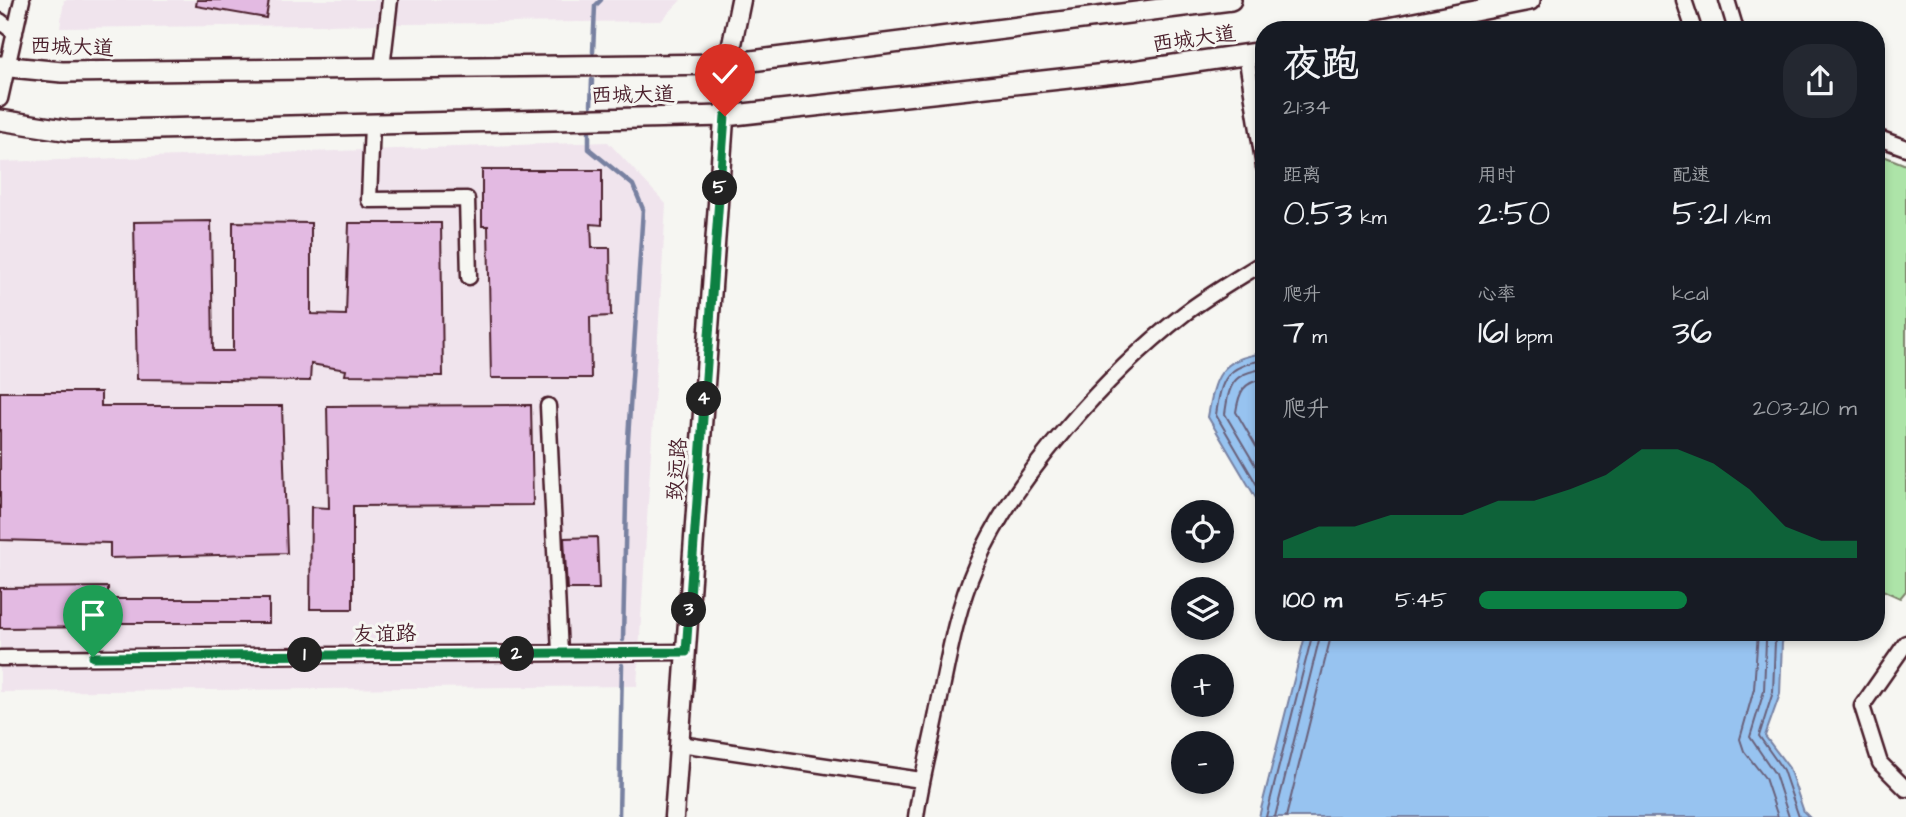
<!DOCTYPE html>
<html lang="zh">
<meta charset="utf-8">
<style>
:root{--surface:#171b24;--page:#242831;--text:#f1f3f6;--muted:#9ea1a6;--accent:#0b8043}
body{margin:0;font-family:"Architects Daughter","LXGW WenKai TC",sans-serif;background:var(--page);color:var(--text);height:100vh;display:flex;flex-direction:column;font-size:26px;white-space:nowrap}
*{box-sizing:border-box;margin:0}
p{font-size:23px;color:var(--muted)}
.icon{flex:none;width:38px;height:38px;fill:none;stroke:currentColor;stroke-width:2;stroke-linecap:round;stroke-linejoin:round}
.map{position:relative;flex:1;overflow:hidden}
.side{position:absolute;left:1255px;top:21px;width:630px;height:620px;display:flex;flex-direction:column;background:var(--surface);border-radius:28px;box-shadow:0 4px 10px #0003}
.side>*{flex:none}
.tools{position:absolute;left:1171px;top:500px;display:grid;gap:14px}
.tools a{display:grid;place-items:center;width:63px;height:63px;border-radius:50%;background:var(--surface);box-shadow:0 4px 10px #0003;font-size:35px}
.pin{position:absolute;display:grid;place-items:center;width:60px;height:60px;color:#fff;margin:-72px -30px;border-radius:50% 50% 50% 0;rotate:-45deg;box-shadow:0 0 7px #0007}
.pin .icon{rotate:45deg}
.km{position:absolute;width:35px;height:35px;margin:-18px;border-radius:50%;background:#222;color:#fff;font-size:19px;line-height:35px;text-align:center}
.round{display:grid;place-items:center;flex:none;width:74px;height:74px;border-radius:28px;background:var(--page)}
.overview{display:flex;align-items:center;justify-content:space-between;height:119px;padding:0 28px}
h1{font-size:38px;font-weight:600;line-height:52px}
.stats{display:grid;grid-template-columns:repeat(3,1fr);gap:10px;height:119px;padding:7px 28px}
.stats div{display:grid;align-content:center}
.stats b{font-size:35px;font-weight:600}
.stats small{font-size:19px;font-weight:400}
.stats p{font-size:19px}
.chart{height:196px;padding:14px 28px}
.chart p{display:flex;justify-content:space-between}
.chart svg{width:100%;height:126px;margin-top:7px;fill:var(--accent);opacity:.7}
ul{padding:0 28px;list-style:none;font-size:23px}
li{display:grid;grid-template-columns:112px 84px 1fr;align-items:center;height:52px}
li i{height:18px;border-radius:9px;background:var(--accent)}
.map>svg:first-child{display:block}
</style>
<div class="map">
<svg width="1906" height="817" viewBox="0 0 1906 817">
<rect width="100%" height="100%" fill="#f6f6f2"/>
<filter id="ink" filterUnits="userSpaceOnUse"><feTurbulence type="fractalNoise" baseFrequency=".0143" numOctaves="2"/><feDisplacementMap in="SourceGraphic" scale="14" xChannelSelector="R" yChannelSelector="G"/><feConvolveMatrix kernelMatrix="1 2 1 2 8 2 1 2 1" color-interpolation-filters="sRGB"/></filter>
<g filter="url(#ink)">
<!-- built -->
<path fill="#f0e4ed" d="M64,0H681L661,21L60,28Z
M608,142L666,204L637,686L0,692V162Z"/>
<!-- green -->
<path fill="#ade4a8" stroke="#7c826a" stroke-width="2" d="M1876,153L1906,165V591L1900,598L1876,587Z"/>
<!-- water -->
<path fill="#97c3f0" stroke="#7881a1" stroke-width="2" d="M1263,353H1264L1263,510L1208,417C1215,376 1219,360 1263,353Z
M1306,632H1795L1782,642L1780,694L1765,736L1789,768L1804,812L1809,817H1259Z"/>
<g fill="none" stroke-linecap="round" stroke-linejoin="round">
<!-- shore -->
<path stroke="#69617a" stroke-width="2" d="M1264,360C1225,366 1221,380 1216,415L1264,497
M1264,369C1232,373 1229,385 1225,414L1264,480
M1264,379C1243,382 1239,392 1236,412L1264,460
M1758,632L1754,689L1740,739L1744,751L1765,778L1778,817
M1770,632L1766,641L1764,691L1750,737L1775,774L1789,817
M1783,632L1775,641L1773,692L1759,736L1783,770L1799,817
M1266,817L1313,632
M1275,817L1321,632
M1286,817L1332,632"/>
<!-- stream -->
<path stroke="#7881a1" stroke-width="4.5" d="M593,52L595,6L601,0
M591,105L592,80
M589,132V149L633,185L643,209L627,454L623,640
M619,817L622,665"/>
</g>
<!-- building -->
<path fill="#e3bae2" stroke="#4a1f2b" stroke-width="2" d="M197,0H269L266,18L196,6Z
M482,170H602V225L591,224L592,248H610L611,316L590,317L591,378H491L488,226H482Z
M211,221L213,351H233V222L311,223V314L346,315L349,223H441L443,376L345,375L346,370L311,364L310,381L137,379L134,222Z
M0,392H101V406H282L287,553L110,558V543L0,540Z
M531,405L533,505L353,506V609H310L311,507L329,508L327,406Z
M597,537L599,589H567L564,538Z
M108,587V599H269V623H108V627L0,628V588Z"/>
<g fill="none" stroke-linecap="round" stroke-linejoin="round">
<defs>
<path id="minor" d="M1684,0L1694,30
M1727,0L1736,30
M0,21L15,33
M1246,55L1264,167
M382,68L390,0
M0,99L22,0
M372,124L369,200L467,199L469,277
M1876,137L1906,148
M548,406L560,653
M1906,643L1862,706L1880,763L1906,789
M0,658L686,652
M680,744L921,780
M916,817C921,780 931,745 938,708C948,660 956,610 976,565C1013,478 1109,372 1184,314C1209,295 1237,279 1264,262"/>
<path id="major" d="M674,817L728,64L741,0"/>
<path id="highway" d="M1379,30L1530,0
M0,66L62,72L728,64L1231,0
M0,120L70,131L725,116L1133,71L1264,52"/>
</defs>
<!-- minor casing -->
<use href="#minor" stroke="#4a1f2b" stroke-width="19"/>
<!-- major casing -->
<use href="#major" stroke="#4a1f2b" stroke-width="23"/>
<!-- highway casing -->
<use href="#highway" stroke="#4a1f2b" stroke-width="24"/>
<!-- minor -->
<use href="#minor" stroke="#f6f6f2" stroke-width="14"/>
<!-- major -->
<use href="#major" stroke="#f6f6f2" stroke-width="18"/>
<!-- highway -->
<use href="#highway" stroke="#f6f6f2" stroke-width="19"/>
</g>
</g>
<g fill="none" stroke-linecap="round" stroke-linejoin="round" filter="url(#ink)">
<defs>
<path id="route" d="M93,657L686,652L725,116"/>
</defs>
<!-- route casing -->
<use href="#route" stroke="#fff" stroke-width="14"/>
<!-- route -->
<use href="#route" stroke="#0b8043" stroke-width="9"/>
</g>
<g text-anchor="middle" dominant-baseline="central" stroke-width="6" stroke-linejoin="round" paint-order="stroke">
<!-- street labels -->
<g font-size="21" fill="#4a1f2b" stroke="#f6f6f2">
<text transform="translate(1194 39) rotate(-8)">西城大道</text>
<text transform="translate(72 47) rotate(2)">西城大道</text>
<text transform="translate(633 95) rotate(-1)">西城大道</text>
<text transform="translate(677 469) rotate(-86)">致远路</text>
<text transform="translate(385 634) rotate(-1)">友谊路</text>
</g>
</g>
</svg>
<div class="tools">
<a><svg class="icon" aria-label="locate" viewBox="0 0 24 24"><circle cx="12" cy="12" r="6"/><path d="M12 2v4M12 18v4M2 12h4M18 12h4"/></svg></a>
<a><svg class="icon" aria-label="layers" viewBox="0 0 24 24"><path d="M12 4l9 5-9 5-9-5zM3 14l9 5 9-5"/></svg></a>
<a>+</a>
<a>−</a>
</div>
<div class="pin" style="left:93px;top:657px;background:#1e9e55"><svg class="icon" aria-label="arrive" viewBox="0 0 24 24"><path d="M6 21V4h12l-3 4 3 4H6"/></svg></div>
<div class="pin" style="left:725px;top:116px;background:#d93025"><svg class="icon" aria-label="check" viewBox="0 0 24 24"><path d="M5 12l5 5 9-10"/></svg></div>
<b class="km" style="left:305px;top:655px">1</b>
<b class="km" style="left:517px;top:654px">2</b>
<b class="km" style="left:689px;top:610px">3</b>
<b class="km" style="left:704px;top:399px">4</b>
<b class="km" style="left:720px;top:188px">5</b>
<section class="side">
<div class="overview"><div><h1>夜跑</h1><p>21:34</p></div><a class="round"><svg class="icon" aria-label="share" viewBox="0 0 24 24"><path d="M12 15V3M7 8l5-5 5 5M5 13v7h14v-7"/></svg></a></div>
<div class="stats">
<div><p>距离</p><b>0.53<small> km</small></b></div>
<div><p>用时</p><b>2:50</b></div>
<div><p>配速</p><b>5:21<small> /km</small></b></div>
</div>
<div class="stats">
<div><p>爬升</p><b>7<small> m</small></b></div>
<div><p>心率</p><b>161<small> bpm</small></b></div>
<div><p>kcal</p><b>36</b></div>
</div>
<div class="chart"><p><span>爬升</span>203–210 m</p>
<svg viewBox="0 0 160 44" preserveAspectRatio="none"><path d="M0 44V38L10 33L20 33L30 29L40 29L50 29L60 24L70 24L80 20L90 15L100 6L110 6L120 11L130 20L140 33L150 38L160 38V44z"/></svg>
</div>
<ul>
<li><b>100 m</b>5:45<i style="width:55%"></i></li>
</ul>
</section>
</div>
